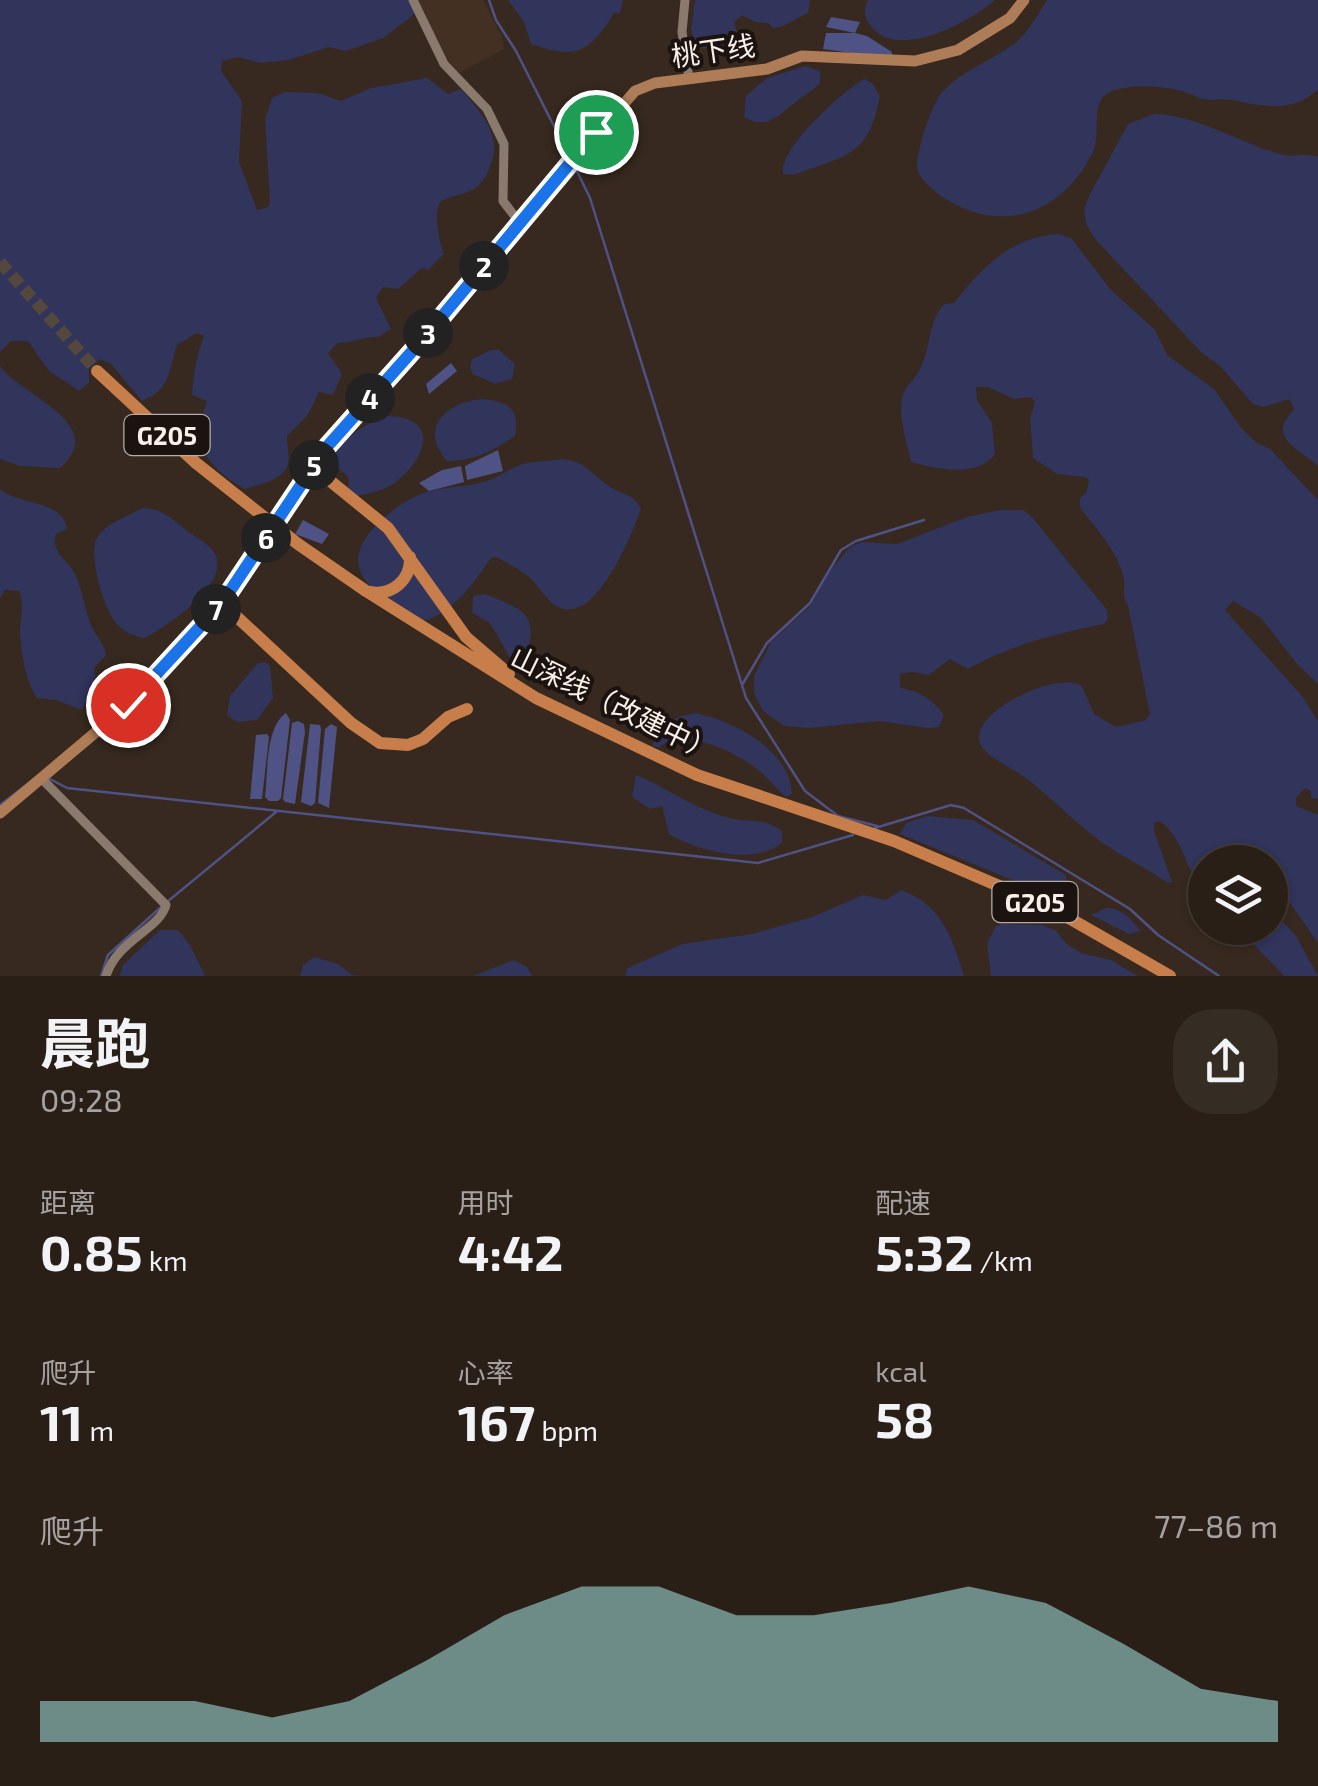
<!DOCTYPE html>
<html lang="zh">
<meta charset="utf-8">
<style>
:root{--surface:#291f17;--page:#352c24;--text:#f1f3f6;--muted:#a5a2a1;--line:#453d36;--accent:#8bbbb9}
body{margin:0;font-family:"Exo 2","Noto Sans SC",sans-serif;background:var(--page);color:var(--text);height:100vh;display:flex;flex-direction:column;font-size:38px;white-space:nowrap}
*{box-sizing:border-box;margin:0}
p{font-size:32px;color:var(--muted)}
.icon{flex:none;width:55px;height:55px;fill:none;stroke:currentColor;stroke-width:2;stroke-linecap:round;stroke-linejoin:round}
.map{position:relative;height:976px;overflow:hidden}
.side{display:flex;flex-direction:column;background:var(--surface);flex:1}
.side>*{flex:none}
.controls{position:absolute;left:1188px;top:845px;display:grid;gap:20px}
.controls a{display:grid;place-items:center;width:100px;height:100px;border-radius:50%;background:var(--surface);box-shadow:0 2px 8px #0004,0 0 0 2px var(--line);font-size:50px}
.pin{position:absolute;display:grid;place-items:center;width:85px;height:85px;color:#fff;margin:-42px;border:5px solid #fff;border-radius:50%;box-shadow:0 2px 10px #0007}
.km{position:absolute;width:50px;height:50px;margin:-25px;border-radius:50%;background:#222;color:#fff;font-size:28px;line-height:50px;text-align:center}
.round{display:grid;place-items:center;flex:none;width:105px;height:105px;border-radius:40px;background:var(--page)}
.headline{display:flex;align-items:center;justify-content:space-between;height:170px;padding:0 40px}
h1{font-size:55px;font-weight:700;line-height:75px}
.figures{display:grid;grid-template-columns:repeat(3,1fr);gap:15px;height:170px;padding:10px 40px}
.figures div{display:grid;align-content:center}
.figures b{font-size:50px;font-weight:700}
.figures small{font-size:28px;font-weight:400}
.figures p{font-size:28px}
.chart{height:280px;padding:20px 40px}
.chart p{display:flex;justify-content:space-between}
.chart svg{width:100%;height:180px;margin-top:10px;fill:var(--accent);opacity:.7}
.map>svg:first-child{display:block}
</style>
<div class="map">
<svg width="1318" height="976" viewBox="0 0 1318 976">
<rect width="100%" height="100%" fill="#37291f"/>
<!-- built -->
<path fill="#443022" d="M418,0H483L502,37L504,49L459,73L450,67Z"/>
<!-- green -->
<path fill="#31345b" d="M0,0H410L414,13L411,17L383,38L346,51L329,47L289,60L260,63L238,57L222,61L221,71L242,101L239,162L257,210L268,207L270,202L265,120L272,98L284,92L318,93L341,101L371,88L427,78L448,94L461,89C480,112 504,136 490,166C486,177 482,185 470,191C461,195 450,196 440,202C433,214 439,241 444,254L428,270L422,268L398,289L383,287L376,298L391,329L378,337C363,336 353,343 338,343L328,353L342,374L333,395L319,392L307,416L287,436C287,445 290,454 288,463C284,481 260,484 245,489C228,481 198,456 198,434C198,424 204,411 207,401L192,395C193,375 197,354 204,336L197,333L177,345C169,369 171,390 142,401L111,364L100,359L89,369V383L79,391L49,371L28,341H11L0,352Z
M508,0H623L620,13H614C590,53 575,60 531,44L524,22Z
M695,0H810L808,13L781,27L773,28L768,23L755,22L742,15L734,22L740,43L738,48H697L691,29Z
M868,0H995C970,22 901,59 873,29C865,20 862,11 868,0Z
M1047,0H1318V89C1293,114 1262,106 1232,100C1222,98 1211,101 1202,99C1197,98 1193,94 1188,93C1167,86 1134,83 1112,91C1088,99 1102,135 1093,152C1062,215 1000,236 941,196C932,189 919,180 917,167C916,153 931,106 940,95C959,71 992,61 1015,43C1028,33 1038,14 1047,0Z
M805,66L820,71V83C814,90 808,93 801,98C781,112 769,132 744,117L746,96L767,78Z
M864,79L872,83L880,96C870,145 858,153 813,168C802,171 794,177 783,174C779,148 842,92 864,79Z
M1154,114C1195,114 1240,143 1280,154C1293,158 1302,152 1318,157V466C1297,448 1266,436 1294,410L1290,399L1263,407L1253,404L1220,366L1201,352L1095,239L1086,224L1084,210L1089,196L1128,124Z
M1058,234L1071,238L1111,290L1155,330L1167,355L1214,389L1242,429L1257,443L1270,449L1318,500V684L1297,664L1261,618L1233,601L1225,610L1302,696L1318,721V799L1311,798V791L1305,788L1296,798V806L1318,815V943L1290,903L1270,888V862H1205V893C1185,872 1185,840 1160,821L1154,823V831L1172,882L1168,883C1145,867 1118,855 1096,838C1072,819 1050,797 1026,778C1013,769 991,759 982,747C961,716 1056,669 1082,686L1094,714L1116,727L1146,720L1150,714L1128,606C1120,593 1127,588 1123,576C1117,549 1094,528 1080,507V498L1087,491L1089,480L1086,477L1057,474L1033,458L1030,418L1035,402L1031,397L1014,399L988,387H976L977,400L992,423L995,454C978,478 936,469 911,462C907,442 898,418 902,398C904,387 913,381 919,371C931,350 927,323 944,304L954,303C981,268 1011,237 1058,234Z
M491,350H499L515,364L512,379L495,384L473,374L470,368L472,359Z
M0,366C23,397 110,424 60,468L20,466L0,459Z
M482,399C508,402 520,407 515,436C492,451 475,461 447,461C418,428 446,402 482,399Z
M387,416C441,417 427,458 395,483C385,490 370,493 358,496L349,489L348,476L336,467L324,469C339,442 358,426 387,416Z
M562,459C586,461 591,474 609,486C622,495 634,493 641,509C632,534 599,617 564,609C548,606 541,587 530,578C520,569 507,563 496,557L491,558C475,581 450,618 420,621C402,605 371,595 361,573C346,542 395,504 421,494C442,486 467,488 489,480C500,476 511,468 523,464C535,461 549,461 562,459Z
M0,489C18,505 64,500 67,529L56,534C51,554 67,558 75,574C83,590 84,610 92,627C97,638 104,643 106,655L94,668L96,680L82,710L56,700L37,698C26,682 21,654 20,633C20,619 25,605 19,591L5,590L0,598Z
M142,508C165,509 171,519 189,532C197,538 208,543 214,552C233,583 167,626 145,638C134,636 124,633 117,624C104,611 89,558 96,540C103,524 128,516 142,508Z
M1000,510H1023L1032,517L1107,610L1108,619L1104,624C1056,633 1010,646 968,669L950,659L929,675L912,672L900,674V688C920,691 932,699 944,715L939,727L928,728L879,721L810,728L784,726L763,711L754,693V676L771,642L811,605L830,571L850,547L862,542L897,544L967,517Z
M485,594C528,611 539,614 525,663H513L490,623L472,613L473,596Z
M265,662L270,666L273,698L257,720L238,722L227,716L230,696L258,663Z
M696,713C736,722 789,749 792,794L786,797C775,789 768,777 757,769C734,751 684,727 659,747L652,746L660,726L681,716Z
M636,775C667,788 695,809 729,818C749,823 764,817 782,831V843C754,866 698,851 669,834L662,806L650,809L632,797Z
M927,816L973,820L1066,875V882L1054,897L900,834L906,823Z
M901,890C942,905 952,937 964,976H625L627,969L634,965L683,944L752,934L812,917L863,895L886,900Z
M1106,908C1121,908 1132,918 1140,931L1129,934L1091,915Z
M1270,908L1296,936L1318,976H1284L1238,928H1270Z
M1001,924L1041,925L1055,930L1067,944L1081,953L1111,960L1138,976H991L987,944L995,927Z
M160,930H178L190,945L205,976H120L123,965Z
M314,957L338,964L352,975L360,976H300L303,965Z
M514,960L527,967L532,976H473Z"/>
<!-- water -->
<path fill="#4e5284" d="M831,17L860,22L855,33L867,36L892,52V55L887,58L823,49L826,33H855L826,27Z
M451,363L457,371L429,394L426,384Z
M498,450L503,471L467,480L465,466Z
M461,466L464,482L429,491L419,483L442,470Z
M303,520L329,534L322,544L295,534Z
M286,713L290,720L281,798L278,801H269L265,797C268,774 265,727 286,713Z
M298,721L304,724L305,732L295,804L285,802L283,799L292,723Z
M310,724L320,725L321,729L315,803L311,806L301,802Z
M331,724L337,727L329,808L318,803L325,729Z
M267,734L269,737L262,799H250L256,735Z"/>
<g fill="none" stroke-linecap="round" stroke-linejoin="round">
<!-- stream -->
<path stroke="#4e5284" stroke-width="2.5" d="M489,0L496,20L516,51L570,158
M574,165L590,198L746,698L805,791L838,816L877,826
M742,685L767,643L810,603L841,550L856,541L924,520
M48,778L67,788L758,863L853,835
M0,805L42,773
M875,828L951,805L964,808L1130,909L1158,935L1219,976
M167,902L276,812
M101,976L108,955L161,907"/>
<!-- highway-tunnel -->
<path stroke="#54473d" stroke-width="12" stroke-dasharray="12 6" stroke-linecap="butt" d="M0,262L97,371"/>
<!-- minor -->
<path stroke="#8a796d" stroke-width="9" d="M413,0L444,64L487,109L504,144L503,201L520,223
M685,0L682,32L689,79
M41,778L166,905C160,929 117,940 106,976"/>
<!-- major -->
<path stroke="#af7c58" stroke-width="11" d="M0,813L128,705L222,603L325,449L635,91L655,83L767,69L802,56L915,61L958,50L1010,18L1024,0"/>
<!-- highway -->
<path stroke="#c77e4a" stroke-width="12" d="M97,371L196,463L298,544L366,591L536,698L697,775L894,841L1055,910L1170,976
M313,467L388,528L466,637L509,674
M370,592C392,596 411,580 410,557
M222,603L351,723L380,743L408,745L423,739L448,717L467,709"/>
</g>
<g fill="none" stroke-linecap="round" stroke-linejoin="round">
<defs>
<path id="route" d="M128,705L222,603L325,449L424,338L596,132"/>
</defs>
<!-- route casing -->
<use href="#route" stroke="#fff" stroke-width="20"/>
<!-- route -->
<use href="#route" stroke="#1a73e8" stroke-width="12"/>
</g>
<g text-anchor="middle" dominant-baseline="central" stroke-width="8" stroke-linejoin="round" paint-order="stroke">
<!-- shield labels -->
<g fill="#1a130f" stroke="#b7ada8" stroke-width="2.5">
<rect x="124.5" y="415" width="85" height="40" rx="8"/>
<rect x="992.5" y="882" width="85" height="40" rx="8"/>
</g>
<g font-size="25" font-weight="bold" fill="#faefe9">
<text x="167" y="435">G205</text>
<text x="1035" y="902">G205</text>
</g>
<!-- street labels -->
<g font-size="28" fill="#faefe9" stroke="#1a130f">
<text transform="translate(713 50) rotate(-8)">桃下线</text>
<text transform="translate(614 703) rotate(26)">山深线（改建中）</text>
</g>
</g>
</svg>
<div class="controls">
<a><svg class="icon" aria-label="layers" viewBox="0 0 24 24"><path d="M12 4l9 5-9 5-9-5zM3 14l9 5 9-5"/></svg></a>
</div>
<div class="pin" style="left:596px;top:132px;background:#1e9e55"><svg class="icon" aria-label="arrive" viewBox="0 0 24 24"><path d="M6 21V4h12l-3 4 3 4H6"/></svg></div>
<div class="pin" style="left:128px;top:705px;background:#d93025"><svg class="icon" aria-label="check" viewBox="0 0 24 24"><path d="M5 12l5 5 9-10"/></svg></div>
<b class="km" style="left:484px;top:266px">2</b>
<b class="km" style="left:428px;top:333px">3</b>
<b class="km" style="left:370px;top:398px">4</b>
<b class="km" style="left:314px;top:465px">5</b>
<b class="km" style="left:266px;top:538px">6</b>
<b class="km" style="left:216px;top:609px">7</b>
</div>
<section class="side">
<div class="headline"><div><h1>晨跑</h1><p>09:28</p></div><a class="round"><svg class="icon" aria-label="share" viewBox="0 0 24 24"><path d="M12 15V3M7 8l5-5 5 5M5 13v7h14v-7"/></svg></a></div>
<div class="figures">
<div><p>距离</p><b>0.85<small> km</small></b></div>
<div><p>用时</p><b>4:42</b></div>
<div><p>配速</p><b>5:32<small> /km</small></b></div>
</div>
<div class="figures">
<div><p>爬升</p><b>11<small> m</small></b></div>
<div><p>心率</p><b>167<small> bpm</small></b></div>
<div><p>kcal</p><b>58</b></div>
</div>
<div class="chart"><p><span>爬升</span>77–86 m</p>
<svg viewBox="0 0 160 44" preserveAspectRatio="none"><path d="M0 44V34L10 34L20 34L30 38L40 34L50 24L60 13L70 6L80 6L90 13L100 13L110 10L120 6L130 10L140 20L150 31L160 34V44z"/></svg>
</div>
</section>
